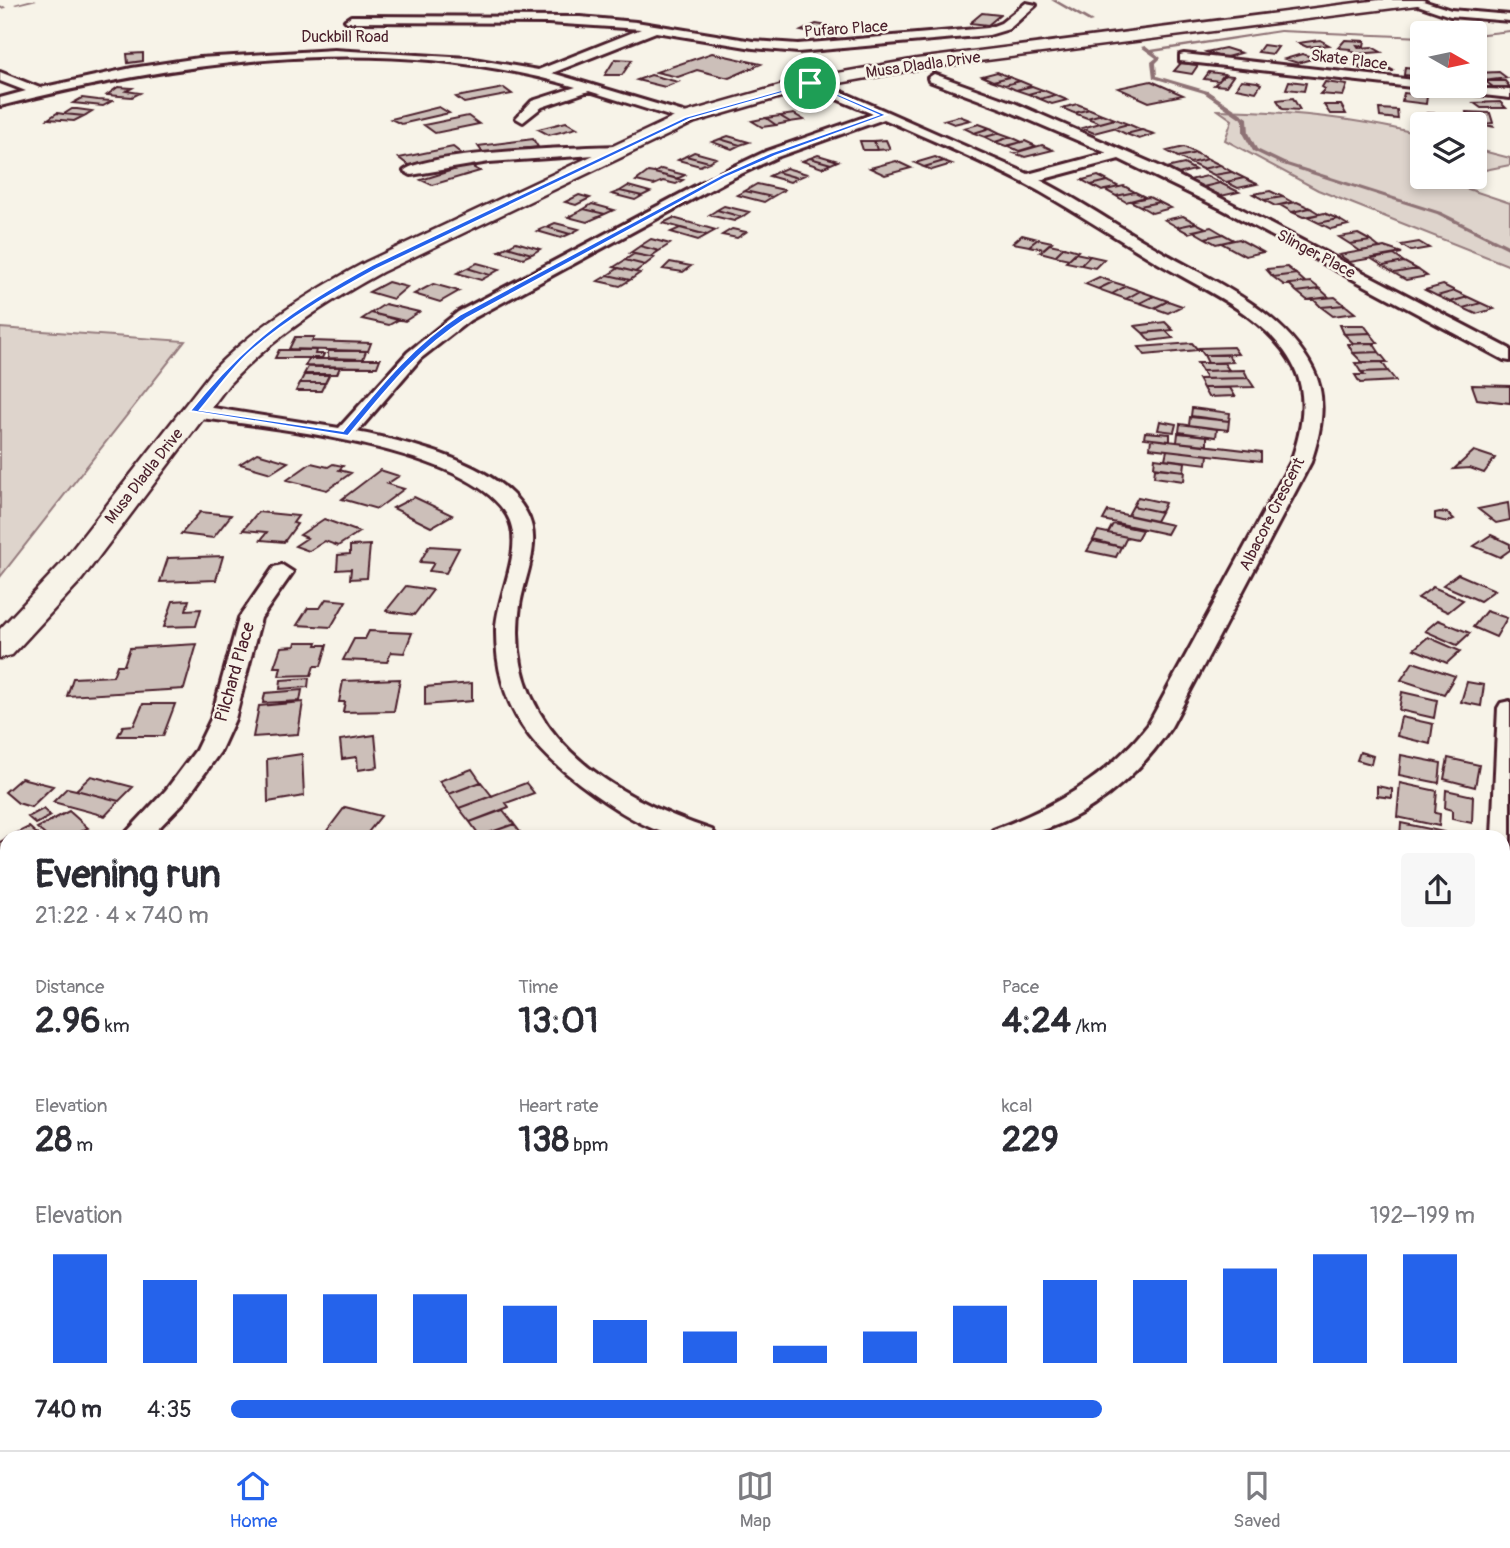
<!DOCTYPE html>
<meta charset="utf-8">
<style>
:root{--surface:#fff;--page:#f7f7f7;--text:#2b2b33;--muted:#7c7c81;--line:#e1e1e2;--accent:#2563eb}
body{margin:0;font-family:Pangolin,sans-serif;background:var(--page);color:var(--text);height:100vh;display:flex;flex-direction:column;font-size:26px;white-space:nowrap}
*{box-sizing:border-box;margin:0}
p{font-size:23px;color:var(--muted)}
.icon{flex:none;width:38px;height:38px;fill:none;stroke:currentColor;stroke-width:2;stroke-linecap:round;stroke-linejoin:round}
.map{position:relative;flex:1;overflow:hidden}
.details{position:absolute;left:0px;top:830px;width:1510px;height:621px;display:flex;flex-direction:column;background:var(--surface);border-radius:21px 21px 0 0;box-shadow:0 4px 10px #0003}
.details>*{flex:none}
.needle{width:46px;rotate:99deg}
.buttons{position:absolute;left:1410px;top:21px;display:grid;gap:14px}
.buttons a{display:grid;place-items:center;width:77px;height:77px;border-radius:7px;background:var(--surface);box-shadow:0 4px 10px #0003;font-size:35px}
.pin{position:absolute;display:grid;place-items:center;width:60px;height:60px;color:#fff;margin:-30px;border:4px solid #fff;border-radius:50%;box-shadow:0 2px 7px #0007}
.round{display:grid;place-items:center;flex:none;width:74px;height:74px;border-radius:7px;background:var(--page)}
.overview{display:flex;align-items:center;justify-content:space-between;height:119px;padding:0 35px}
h1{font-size:38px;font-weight:700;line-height:52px}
.stats{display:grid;grid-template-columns:repeat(3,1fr);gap:10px;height:119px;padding:7px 35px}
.stats div{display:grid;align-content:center}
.stats b{font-size:35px;font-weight:700}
.stats small{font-size:19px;font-weight:400}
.stats p{font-size:19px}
.chart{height:196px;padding:14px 35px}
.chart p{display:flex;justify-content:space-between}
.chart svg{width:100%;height:126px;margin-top:7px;stroke:var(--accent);stroke-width:6}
ul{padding:0 35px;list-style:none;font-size:23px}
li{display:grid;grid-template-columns:112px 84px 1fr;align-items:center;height:52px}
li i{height:18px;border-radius:9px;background:var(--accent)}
.tabs{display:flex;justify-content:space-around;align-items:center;height:98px;border-top:2px solid var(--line);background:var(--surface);font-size:19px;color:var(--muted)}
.tabs a{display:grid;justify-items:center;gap:4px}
.tabs .active{color:var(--accent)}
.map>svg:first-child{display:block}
</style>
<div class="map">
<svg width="1510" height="1450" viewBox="0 0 1510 1450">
<rect width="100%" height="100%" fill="#f7f3e8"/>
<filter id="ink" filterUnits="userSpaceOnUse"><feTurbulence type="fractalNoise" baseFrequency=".0143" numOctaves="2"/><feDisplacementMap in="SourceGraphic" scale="14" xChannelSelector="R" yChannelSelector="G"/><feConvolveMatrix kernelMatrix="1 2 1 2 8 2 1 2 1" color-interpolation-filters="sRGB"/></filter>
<g filter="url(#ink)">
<!-- green -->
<path fill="#ded4cc" stroke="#947a7c" stroke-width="2" d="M1218,110C1286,111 1357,118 1423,135V177H1460L1462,187L1510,203V266L1318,190L1225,140L1232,120Z
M1475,149L1510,158V165L1475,172Z
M0,328L185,341L0,577Z"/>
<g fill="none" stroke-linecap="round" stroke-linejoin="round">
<!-- stream -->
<path fill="#8e7275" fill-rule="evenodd" d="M29,0H37L16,5L14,4Z
M1051,0H1056L1093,21L1089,22Z
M4,6L6,8L0,9V7Z
M1280,30L1423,36V38L1280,32L1154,52L1161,58L1156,63L1157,76L1208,91L1248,118L1249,133L1257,149L1284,162L1441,212L1510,246V250L1437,214L1280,164L1253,151L1243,133V120L1204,93L1153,78L1151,62L1156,58L1141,47L1145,46L1150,50Z
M1510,30V32L1475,36V34Z"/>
</g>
<!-- building -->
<path fill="#ccbfb9" stroke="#4a1f2b" stroke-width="2" d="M982,13L1000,15L988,25L970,23Z
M1431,23L1458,25L1460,29L1433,28Z
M816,24L828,26L813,33L801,31Z
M1320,40L1329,45L1307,47L1298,43Z
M1345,40L1365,41L1364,46L1357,45L1359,48L1372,47L1381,52L1357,54L1348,49H1351L1338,48Z
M1263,45L1278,47L1273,54L1258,52Z
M1225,48L1241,53L1223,58L1206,52Z
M143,53V61L128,63L127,54Z
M712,53L761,64L729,78L697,70L678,77L656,72Z
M1302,54L1315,58L1298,63L1285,59Z
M615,59L632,60L622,75H605Z
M1181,63L1198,65L1192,74L1174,71Z
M1379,63L1394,71H1365L1355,66Z
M1405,67L1423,69V77L1404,75Z
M997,72L1009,77L993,81L982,76Z
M1209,72L1224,74L1219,81L1204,79Z
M1499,72L1507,78L1475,82V73Z
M651,75L678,82L665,87L637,80Z
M1225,75L1233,76L1226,86L1214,85Z
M1009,77L1020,81L1005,85L993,81Z
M1241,80L1257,82L1261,84L1256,92L1236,88Z
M1020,81L1032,86L1016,90L1005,85Z
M1151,81L1183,95L1149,102L1118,88Z
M1289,81L1306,83L1304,91L1286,89Z
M1485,81H1505L1510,87H1493Z
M1325,82L1347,85L1343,96L1320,94L1325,89L1322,87Z
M1032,86L1043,90L1028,94L1016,90Z
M118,87L132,88L126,91L140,93L132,97L107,95Z
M504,88L512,94L464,103L456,97Z
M1043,90L1055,95L1040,99L1028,94Z
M1404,93L1427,96L1426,104L1402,101Z
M1055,95L1067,100L1052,104L1040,99Z
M82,98L98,100L112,101L103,106L73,103Z
M1293,98L1300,110L1283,109L1277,100Z
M1500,102L1506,108H1481L1474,103Z
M1077,104L1090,109L1074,113L1062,108Z
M1324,105H1341L1346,114H1330Z
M439,107L449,113L401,124L391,119Z
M72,109H77L92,111L84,116L64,114Z
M1090,109L1102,114L1087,118L1074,113Z
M1379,109L1397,110L1398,119L1380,117Z
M1466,112L1490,113L1493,123L1484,124L1495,127L1468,122Z
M57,113L64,114L84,116L74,121L48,119Z
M1427,113L1445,114L1448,123L1430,122Z
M794,114L804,120L790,122L780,116Z
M1102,114L1115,119L1100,123L1087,118Z
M468,116L479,124L435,133L424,125Z
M780,116L790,122L776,125L766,118Z
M959,116L970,120L954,124L944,120Z
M766,118L776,125L762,127L752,121Z
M1115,119L1128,124L1094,133L1082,128Z
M566,122L577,128L549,135L538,129Z
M979,124L990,128L974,133L964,128Z
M1128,124L1142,130L1126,134L1113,128Z
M990,128L1000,133L985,137L974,133Z
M1142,130L1154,134L1139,139L1126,134Z
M1000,133L1011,137L995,142L985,137Z
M728,136L749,142L740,145L720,139Z
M1011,137L1022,142L1006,146L995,142Z
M533,139L538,147L483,153L478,146Z
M720,139L740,145L732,149L712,142Z
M886,140L890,149L877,150L874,141Z
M860,141H874L877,150H863Z
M1025,141L1036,146L1019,151L1008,146Z
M1042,145L1053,150L1025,157L1014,153Z
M453,147L462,154L408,165L399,158Z
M1184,147L1196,153L1178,157L1167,151Z
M694,152L716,158L709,162L686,156Z
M1196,153L1208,159L1190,163L1178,157Z
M818,155L838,161L831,164L810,158Z
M686,156L709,162L700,166L678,160Z
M935,157L944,161L924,167L915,163Z
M810,158L831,164L822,168L802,161Z
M1208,159L1220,165L1202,169L1190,163Z
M896,161L911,168L885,175L870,168Z
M944,161L952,164L932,170L924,167Z
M1184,164L1195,170L1178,174L1166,168Z
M469,165L480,171L432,185L421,180Z
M1220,165L1232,172L1214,175L1202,169Z
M786,168L807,174L798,178L777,172Z
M661,169L685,175L677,179L654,173Z
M648,172L654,173L683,180L676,184L663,181L654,185L636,181Z
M777,172L798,178L790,182L769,176Z
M1232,172L1244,178L1226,182L1214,175Z
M1098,176L1108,181L1091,185L1082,180Z
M1207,176L1220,183L1203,187L1189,180Z
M1244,178L1257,184L1238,188L1226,182Z
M1108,181L1119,187L1102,191L1091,185Z
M1220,183L1239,192L1221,196L1203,187Z
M757,184L784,190L772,197L745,191Z
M628,186L650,192L642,196L620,191Z
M1124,186L1135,192L1116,196L1105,190Z
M620,191L642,196L635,200L612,194Z
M745,191L772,197L764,202L737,195Z
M1270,191L1283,197L1264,200L1253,194Z
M1135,192L1145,197L1126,202L1116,196Z
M579,195L590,198L576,205L565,202Z
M1149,197L1159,202L1140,206L1130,201Z
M1283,197L1292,202L1275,206L1264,200Z
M1159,202L1171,208L1152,213L1140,206Z
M1297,202L1310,208L1292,212L1280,205Z
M592,204L614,210L605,214L584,209Z
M724,206L749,212L742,217L717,210Z
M1310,208L1320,214L1303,217L1292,212Z
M584,209L605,214L587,222L568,217Z
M717,210L742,217L734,221L709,215Z
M1324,213L1338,219L1319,223L1307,217Z
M1183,216L1196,223L1177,227L1165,220Z
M673,218L716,230L707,235L663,223Z
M1338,219L1348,225L1331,229L1319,223Z
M555,223L579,229L570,234L546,227Z
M1196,223L1206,228L1188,233L1177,227Z
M546,227L570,234L561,238L537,231Z
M1211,227L1223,234L1205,238L1193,231Z
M680,228L707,235L698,240L671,232Z
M732,229L746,232L737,238L722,235Z
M1223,234L1234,240L1216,244L1205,238Z
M1358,234L1371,241L1350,244L1339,237Z
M1022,235L1038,239L1029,246L1013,243Z
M651,239L670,244L659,251L640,246Z
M1038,239L1052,242L1044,249L1029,246Z
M1239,239L1263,252L1245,256L1221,243Z
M1371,241L1380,248L1360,251L1350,244Z
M516,242L540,249L532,254L507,247Z
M1419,242L1429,248L1411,251L1401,245Z
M1049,244L1064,247L1055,256L1040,252Z
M640,246L659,251L650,257L630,253Z
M507,247L532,254L523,258L499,251Z
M1064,247L1078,251L1069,259L1055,256Z
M1384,247L1402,253L1350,262L1339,255Z
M1075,253L1090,256L1081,265L1066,262Z
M634,254L650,257L654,258L645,265L625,260Z
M1394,255L1404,262L1383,266L1372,259Z
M1090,256L1104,259L1095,268L1081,265Z
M625,260L645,265L635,272L614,267Z
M670,262L691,266L683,272L663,269Z
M1404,262L1417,269L1394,273L1383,266Z
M477,263L500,269L490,275L467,268Z
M1287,267L1296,274L1273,277L1266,269Z
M467,268L490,275L481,280L457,273Z
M619,268L635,272L640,273L630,280L608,275Z
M1417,269L1427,276L1406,280L1394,273Z
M1296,274L1305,282L1284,285L1273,277Z
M608,275L630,280L620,286L598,281Z
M1099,277L1113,282L1098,289L1085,284Z
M388,282L407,287L393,299L369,292Z
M1113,282L1126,286L1112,294L1098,289Z
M1311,282L1320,289L1297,292L1289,284Z
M433,284L459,291L440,302L414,294Z
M1443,285L1455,291L1437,296L1425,290Z
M1126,286L1140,291L1126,299L1112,294Z
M1320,289L1329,297L1307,300L1297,292Z
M1140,291L1154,296L1140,303L1126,299Z
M1455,291L1468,297L1450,302L1437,296Z
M1154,296L1168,301L1154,308L1140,303Z
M1335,297L1345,305L1321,307L1313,299Z
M1468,297L1481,303L1463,308L1450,302Z
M1168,301L1182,306L1168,313L1154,308Z
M1481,303L1494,309L1476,314L1463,308Z
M385,304L419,312L405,321L371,313Z
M1345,305L1355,313L1333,316L1321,307Z
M371,313L398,320L389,325L362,319Z
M1165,322L1173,330L1143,333L1135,326Z
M1340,325H1364L1370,333L1344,334Z
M1166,331L1173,338L1150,341L1143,333Z
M1370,333L1378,343H1353L1344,334Z
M295,337H314L312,341L371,343L368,351L289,349Z
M1192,343L1198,350L1145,355L1139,347Z
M1373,343L1379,352L1353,353L1348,344Z
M1233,347L1238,354L1204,355L1199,348Z
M279,350H316L315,354H324L322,358H275Z
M328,351H366L363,359L328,358Z
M1379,352L1387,362H1362L1353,353Z
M1204,355H1228L1233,362L1208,363Z
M309,359H380L377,367L305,366Z
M1382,362L1388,371L1361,372L1355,363Z
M1197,363H1224L1229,370L1202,371Z
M308,367H340L337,374H304Z
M1244,370L1248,378L1206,379L1202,371Z
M1388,371L1396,381L1360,383L1355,375H1364L1361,372Z
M304,375H329L325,383H300Z
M1248,378L1254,387L1203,388L1198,379Z
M300,383H325L321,391H296Z
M1472,385L1510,386V403L1477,399Z
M1203,388H1230L1235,396L1208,397Z
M1192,408L1230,413L1229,421L1191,416Z
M1190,417L1229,421L1228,430L1189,425Z
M1160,421L1176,424L1174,432L1158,430Z
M1180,424L1217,429L1216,437L1179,432Z
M1145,432L1170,434V441L1144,438Z
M1178,433L1207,436V445L1177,442Z
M1151,439L1261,452V461L1150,448Z
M1167,450L1208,455L1207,464L1165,459Z
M1474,451L1495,458L1484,473L1470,468L1454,469Z
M257,453L288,462L271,473L240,464Z
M1155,458L1185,462L1184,471L1154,467Z
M311,463L328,467L333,464L343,466L339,470L351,473L327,490L287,480Z
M1155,468L1185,471L1184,481L1154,477Z
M380,470L399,476L387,484L404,489L377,509L342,499Z
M414,497L452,515L431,527L393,508Z
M1138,497L1165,503L1161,512L1133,506Z
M1508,503L1510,520L1496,523L1478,509Z
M1133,506L1161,512L1156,521L1128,515Z
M1108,511L1172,525L1167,534L1103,520Z
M200,512L231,515L213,538L181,534Z
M258,512L298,516L293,523L297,524L284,542L261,540L267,532L243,530Z
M1440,512L1447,513L1454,519L1447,522L1435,519V513Z
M324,519L359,532L338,546L325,541L309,551L295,546L307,538L300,535Z
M1113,524L1142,530L1137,539L1108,533Z
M1098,531L1127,537L1122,547L1093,540Z
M1491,535L1510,544V550L1500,557L1474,546Z
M1093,541L1121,547L1116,557L1087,551Z
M370,545L367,578L350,579L351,569L337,570L338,555L350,554V546Z
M429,546L459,548L446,573L429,571L434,563L420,562Z
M223,556L216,580L160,582L168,558Z
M1458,574L1495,590L1480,601L1443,585Z
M406,586L433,590L414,615L386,611Z
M1433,587L1463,600L1448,612L1418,598Z
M326,599L346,601L331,627L297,625L308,608H320Z
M189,600L186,610L201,609L196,626L164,627L173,601Z
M1486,611L1507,618L1496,637L1473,627Z
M1438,620L1470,633L1457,645L1425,631Z
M369,631L412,633L404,653L391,652L387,662L343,660L354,639H365Z
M1428,637L1460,651L1447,663L1414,649Z
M296,642H317L316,645H327L321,666H314L311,675L279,676L281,667H274L281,647L295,646Z
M197,644L184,689L67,696L73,678L113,676L117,665H124L130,648Z
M1413,662L1455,676L1444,694L1401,680Z
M309,678L308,687L280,689L281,680Z
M400,679L394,711L343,712L345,702H339L343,681Z
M1467,682L1484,685L1481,706L1461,702Z
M472,683V701L425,705V687Z
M302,690L300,701L263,703L265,693Z
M1402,692L1437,700L1434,718L1399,710Z
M303,702L298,734L253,737L259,706Z
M143,704H175L163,736H118L123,726L134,725Z
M1401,717L1433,724L1430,744L1397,736Z
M375,735L378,767L358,770L357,757L342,759L340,740Z
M1360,752L1373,756L1371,764L1357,760Z
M302,754L304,796L268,802L267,759Z
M1401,755L1441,763L1439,783L1399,775Z
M1448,758L1479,765L1475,787L1444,779Z
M472,769L481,782L449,794L439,781Z
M91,776L133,787L119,801L76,790Z
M21,778L53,786L31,807L18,803L5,792Z
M481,782L492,796L459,808L449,794Z
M526,783L534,793L506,803L509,807L470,822L459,808Z
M1400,783L1437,791L1435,813L1440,814L1439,826L1397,817Z
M1377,786L1392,789V798L1377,796Z
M67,788L76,790L119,801L105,816L53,802Z
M1446,790L1473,796L1472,823L1452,819V810L1445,808Z
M345,807L381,816L365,836H323Z
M43,809L51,816L36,824L28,817Z
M503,810L514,824L480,836L470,822Z
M69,811L88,828L71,836H46L37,828Z
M1401,823L1444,832V836H1400Z
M514,824L523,836H481Z
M29,827L39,836H11Z
M7,838V862L0,855V842Z
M1,978L7,981V997L0,1003Z
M7,997V1024L0,1030V1003Z
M7,1056V1079L0,1080V1058Z
M1,1169H7V1193L0,1192Z
M0,1254L7,1255V1282L0,1281Z
M0,1282L7,1283V1306L1,1310Z"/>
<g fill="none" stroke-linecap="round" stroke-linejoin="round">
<defs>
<path id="street" d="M1420,0L1451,10L1510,15V21L1450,16L1406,1Z
M1026,3L1036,5L1009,29L989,35L798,52L753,48L656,32L552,73L693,115L695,118L688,122L589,91L542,107L523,122L516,118L532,101L576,87C388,32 186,59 0,106V98L26,91L0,81V72L40,88L132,68L199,58L334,50L468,58L538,70L641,29L548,23L347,22L345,20L351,16L580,17L636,22L753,41L798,44L988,28L1001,23Z
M1184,54L1423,81V86L1510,90V98L1180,61V55Z
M934,74L1014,103L1161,167L1510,349V361L1504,360L1222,209L1119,159L1040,180C1079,200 1116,225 1154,247C1209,280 1282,308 1313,369C1328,398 1321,432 1311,462L1171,727C1132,785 1062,843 989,836L993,830C1055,807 1106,778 1148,725L1291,462C1301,432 1309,399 1295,369C1270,317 1204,290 1158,263C1118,239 1079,214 1039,191C989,164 936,142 884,119L777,157L728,180L470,320L420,359L357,432C407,442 499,463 526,512C543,542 525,574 520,605C502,730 609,796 712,830L716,836C703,836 686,839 674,836C645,828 618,811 594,794C533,751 495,708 496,629C497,594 526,547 507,515C467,447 267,427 194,417L185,411L194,405L339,428L408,352L458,312L718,174L767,151L873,114L805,86V80H815L1028,174L1107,153L1004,109L929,81L928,78Z
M620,146L625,147V153L489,162L411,175L404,171C424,152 584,147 620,146Z
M282,565L293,572L261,618L235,719L220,752L184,802L151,836H123L166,790L196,750L211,719L239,618L274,567Z
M1510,701V920L1503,922V836H1492L1498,708L1501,703Z
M0,891H7V911H0Z
M7,1430V1444H36L33,1450H0V1439Z
M1503,1431L1510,1444L1509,1450H1471L1472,1444H1503Z"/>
<path id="secondary" d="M1379,0H1425L1417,5L917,69L812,88L695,122L382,272C327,302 273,337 229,384L82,579L12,655L0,658V629L60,565L211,372C255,327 310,292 366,262L681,114L804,79L917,59Z"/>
</defs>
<!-- street casing -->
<use href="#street" stroke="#4a1f2b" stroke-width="6"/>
<!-- secondary casing -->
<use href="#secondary" stroke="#4a1f2b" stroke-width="5"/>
<!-- street -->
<use href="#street" fill="#f7f3e8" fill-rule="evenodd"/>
<!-- secondary -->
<use href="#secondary" fill="#f7f3e8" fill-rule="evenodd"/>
</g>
</g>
<!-- route -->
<path fill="#2563eb" stroke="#fff" stroke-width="2" fill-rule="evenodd" d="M810,82L887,115L775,156L725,178L467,318C415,352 387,389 348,436L190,411C245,342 294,307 372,265L685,117ZM810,85L878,115L770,153L721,175L461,314C411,347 381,385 343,431L200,410C216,391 232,368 250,352C288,318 333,293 377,269L690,119Z"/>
<g text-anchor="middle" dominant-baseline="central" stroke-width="5" stroke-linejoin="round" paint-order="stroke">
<!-- far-street labels -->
<g font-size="16" fill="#4a1f2b" stroke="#f7f3e8">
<text transform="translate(846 29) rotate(-4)">Pufaro Place</text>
<text x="345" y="37">Duckbill Road</text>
<text transform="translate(1349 60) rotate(7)">Skate Place</text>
<text transform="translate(923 65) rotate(-8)">Musa Dladla Drive</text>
<text transform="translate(1316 254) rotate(28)">Slinger Place</text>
<text transform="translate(144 476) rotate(-52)">Musa Dladla Drive</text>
<text transform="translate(1272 514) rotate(-63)">Albacore Crescent</text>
</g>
<!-- street labels -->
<g font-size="18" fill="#4a1f2b" stroke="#f7f3e8">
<text transform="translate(235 672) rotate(-74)">Pilchard Place</text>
</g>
</g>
</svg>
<div class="buttons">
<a><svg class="needle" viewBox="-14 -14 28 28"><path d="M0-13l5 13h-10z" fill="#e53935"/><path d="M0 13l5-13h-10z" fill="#7c7c81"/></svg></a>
<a><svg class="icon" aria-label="layers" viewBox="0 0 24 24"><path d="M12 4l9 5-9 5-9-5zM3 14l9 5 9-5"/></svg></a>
</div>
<div class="pin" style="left:810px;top:83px;background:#1e9e55"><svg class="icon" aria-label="arrive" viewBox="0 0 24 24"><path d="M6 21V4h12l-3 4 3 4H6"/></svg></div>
<section class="details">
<div class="overview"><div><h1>Evening run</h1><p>21:22 · 4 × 740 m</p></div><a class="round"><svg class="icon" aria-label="share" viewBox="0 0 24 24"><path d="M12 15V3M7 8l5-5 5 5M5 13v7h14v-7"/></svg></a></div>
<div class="stats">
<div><p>Distance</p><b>2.96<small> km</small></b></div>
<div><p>Time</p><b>13:01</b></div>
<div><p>Pace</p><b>4:24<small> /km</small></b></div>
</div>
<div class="stats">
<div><p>Elevation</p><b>28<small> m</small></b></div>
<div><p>Heart rate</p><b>138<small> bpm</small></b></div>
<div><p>kcal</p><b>229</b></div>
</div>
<div class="chart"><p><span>Elevation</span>192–199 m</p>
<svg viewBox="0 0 160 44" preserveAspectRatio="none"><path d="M5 44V6M15 44V15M25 44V20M35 44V20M45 44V20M55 44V24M65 44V29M75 44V33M85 44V38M95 44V33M105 44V24M115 44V15M125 44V15M135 44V11M145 44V6M155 44V6"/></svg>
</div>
<ul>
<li><b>740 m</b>4:35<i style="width:70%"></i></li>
</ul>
</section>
</div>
<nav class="tabs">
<a class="active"><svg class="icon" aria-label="home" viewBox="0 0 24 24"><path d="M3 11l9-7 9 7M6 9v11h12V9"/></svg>Home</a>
<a><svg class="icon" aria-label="map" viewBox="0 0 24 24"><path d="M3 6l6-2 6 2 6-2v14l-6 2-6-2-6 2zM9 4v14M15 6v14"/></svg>Map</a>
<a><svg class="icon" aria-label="saved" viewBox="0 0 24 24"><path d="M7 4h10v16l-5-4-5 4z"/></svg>Saved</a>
</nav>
